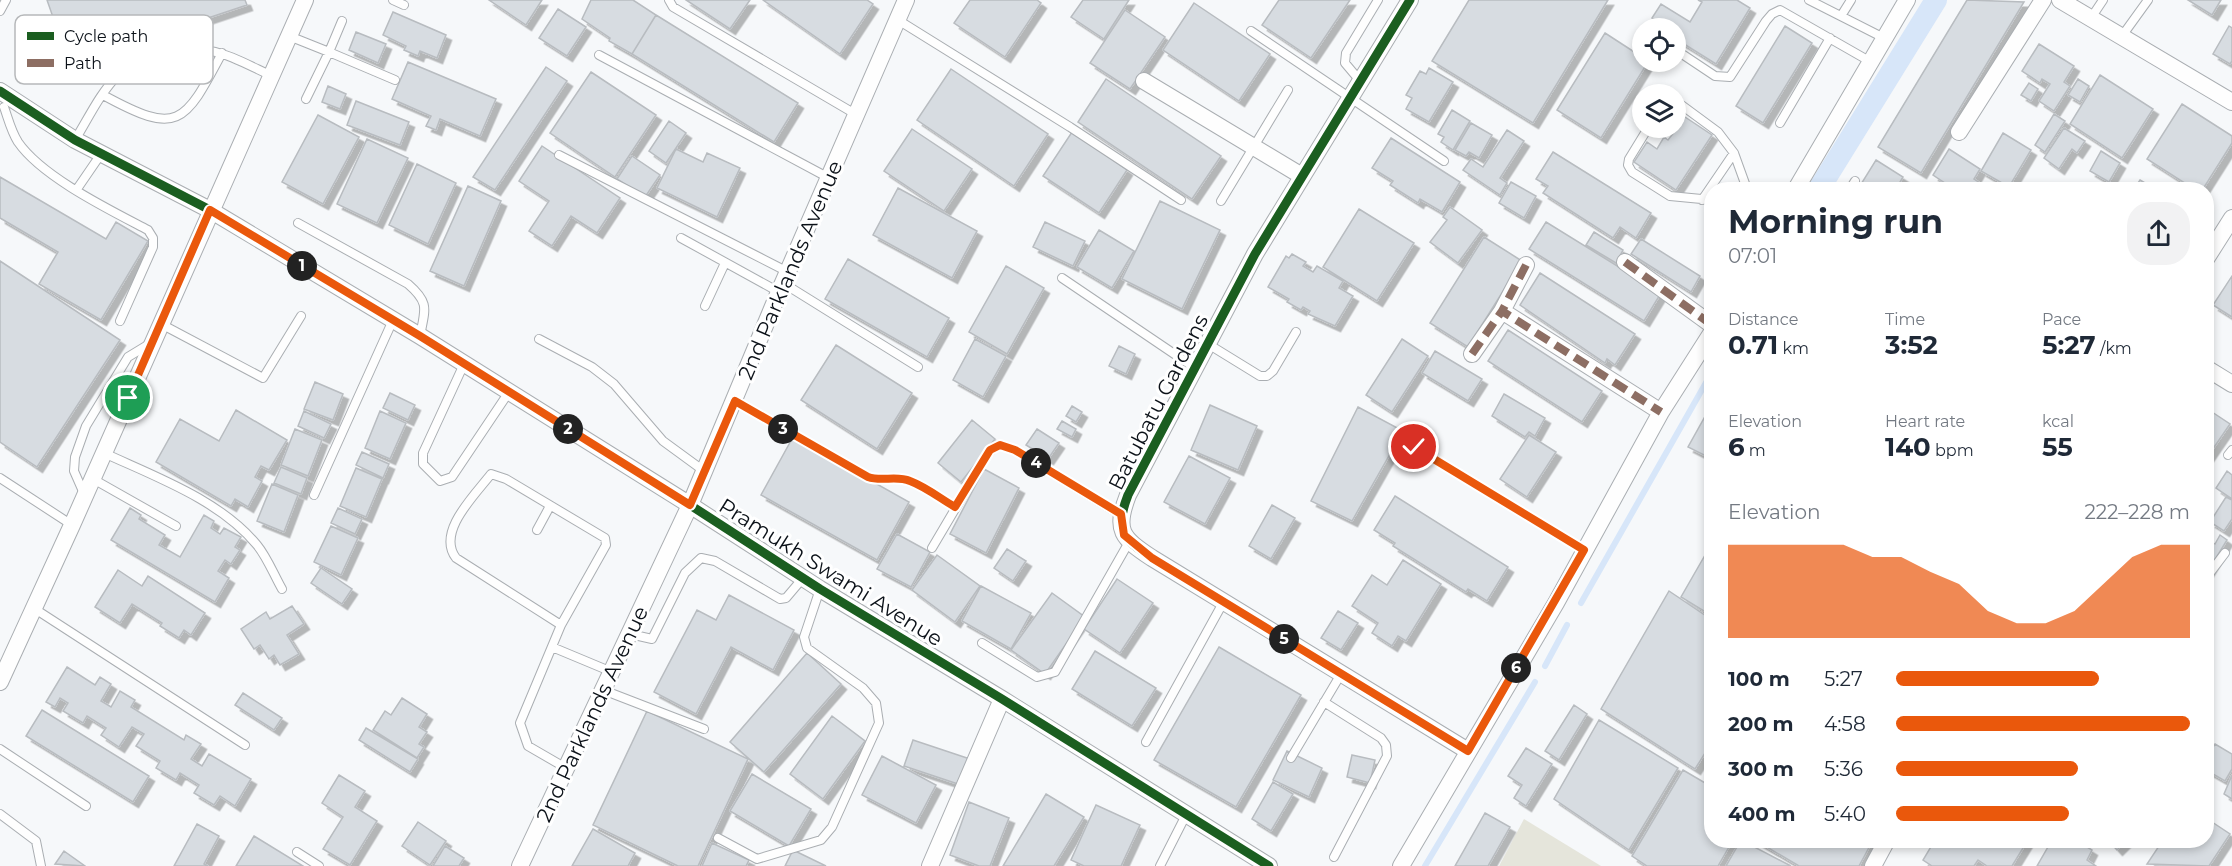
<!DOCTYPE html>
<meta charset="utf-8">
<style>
:root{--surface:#fff;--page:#f2f2f3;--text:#1f2937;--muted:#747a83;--accent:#ea580c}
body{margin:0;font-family:Montserrat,sans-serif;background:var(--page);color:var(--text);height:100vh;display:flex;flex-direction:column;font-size:22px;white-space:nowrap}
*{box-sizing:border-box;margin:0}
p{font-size:20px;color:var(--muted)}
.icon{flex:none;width:33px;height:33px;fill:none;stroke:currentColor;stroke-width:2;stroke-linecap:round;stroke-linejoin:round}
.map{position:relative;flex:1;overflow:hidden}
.drawer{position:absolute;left:1704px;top:182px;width:510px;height:666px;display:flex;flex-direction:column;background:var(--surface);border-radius:24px;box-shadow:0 3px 9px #0003}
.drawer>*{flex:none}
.buttons{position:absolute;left:1632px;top:18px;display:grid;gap:12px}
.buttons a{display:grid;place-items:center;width:54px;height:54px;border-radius:50%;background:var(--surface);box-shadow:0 3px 9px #0003;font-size:30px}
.pin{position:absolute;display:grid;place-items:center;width:51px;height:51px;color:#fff;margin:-26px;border:3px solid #fff;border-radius:50%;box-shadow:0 2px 6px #0007}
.km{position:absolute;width:30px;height:30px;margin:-15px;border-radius:50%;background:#222;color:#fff;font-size:16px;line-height:30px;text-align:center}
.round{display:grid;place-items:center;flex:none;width:63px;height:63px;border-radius:24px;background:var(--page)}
.overview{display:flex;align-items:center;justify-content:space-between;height:102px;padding:0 24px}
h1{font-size:33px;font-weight:700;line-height:45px}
.stats{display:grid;grid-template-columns:repeat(3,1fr);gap:9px;height:102px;padding:6px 24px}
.stats div{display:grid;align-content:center}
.stats b{font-size:26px;font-weight:700}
.stats small{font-size:16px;font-weight:400}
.stats p{font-size:16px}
.chart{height:168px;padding:12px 24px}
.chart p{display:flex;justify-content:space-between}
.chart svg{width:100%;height:108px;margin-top:6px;fill:var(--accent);opacity:.7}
ul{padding:0 24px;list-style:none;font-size:20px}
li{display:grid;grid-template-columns:96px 72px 1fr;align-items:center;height:45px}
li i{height:15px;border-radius:8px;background:var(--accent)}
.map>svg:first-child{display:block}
</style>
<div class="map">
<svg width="2232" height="866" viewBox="0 0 2232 866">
<defs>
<filter id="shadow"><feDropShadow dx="5.5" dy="5.5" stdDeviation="0" flood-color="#0004"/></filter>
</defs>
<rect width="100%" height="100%" fill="#f6f8fa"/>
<!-- green -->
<path fill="#e5e5db" d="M1524,819L1601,866H1499Z"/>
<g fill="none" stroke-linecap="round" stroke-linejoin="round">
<!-- stream -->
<path stroke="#d7e6f9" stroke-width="6" d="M1581,603L1712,372
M1545,666L1567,625
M1425,866L1535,682"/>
<!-- canal -->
<path stroke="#d7e6f9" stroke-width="22" d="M1819,189L1936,0"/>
</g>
<!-- building -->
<path fill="#d7dce1" stroke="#b8bcc0" stroke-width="1.5" filter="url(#shadow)" d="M47,0H245L247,5L61,67L46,23L54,20Z
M489,0H542L526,25Z
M591,0H633L656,15L632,54L609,41L610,38L582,19Z
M686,0H750L730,29Z
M763,0H867L873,4L840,54Z
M970,0H1037L1041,3L1005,57L954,23Z
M1083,0H1129L1104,39L1071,17Z
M1279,0H1350L1311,58L1262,25Z
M1469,0H1608L1533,123L1432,61Z
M1698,0H1737L1750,8L1716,64L1676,39V28H1659L1656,27L1659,22L1652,18L1661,4L1690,22L1702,2Z
M1967,0L2024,2L1921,173L1878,147Z
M2188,0H2221L2212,15Z
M1194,3L1270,54L1239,101L1163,50Z
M558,9L586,27L567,56L539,38Z
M1125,10L1165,37L1130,89L1090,63Z
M393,12L446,35L437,58L420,51L418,56L404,50L406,46L383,35Z
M656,15L798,103L774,142L632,54Z
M1785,26L1812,43L1763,123L1736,106Z
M2229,26L2232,28V61L2230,64L2213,54Z
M356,32L386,44L378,63L349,50Z
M1605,33L1642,57V62H1648L1601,138L1557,110Z
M2039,44L2074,66L2064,82L2070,86L2054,111L2039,101L2050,84L2042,79L2040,83L2022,71Z
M408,62L496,99L480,136L440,119L436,130L426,126L431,116L392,99Z
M546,67L567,81L495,190L473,177Z
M1429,68L1453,82L1429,122L1406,109L1412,98L1406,95L1420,71L1426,74Z
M951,69L1048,134L1014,186L917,120Z
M591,72L656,115L615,177L550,133Z
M2100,75L2153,109L2122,158L2070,124Z
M1106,79L1221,156L1192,199L1078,122Z
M2078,79L2089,86L2080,102L2068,95Z
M2029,83L2038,89L2031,101L2021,95Z
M328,86L346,94L340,109L322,102Z
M356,101L409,122L400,145L347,125Z
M2182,104L2232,136V143L2203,189H2194L2147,159Z
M1452,110L1470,121L1453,150L1441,142L1444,137L1438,134Z
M1676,111L1712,135L1676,190L1634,162L1647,142L1657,149L1664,137L1668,140L1675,131L1669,128H1676Z
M2054,114L2065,121L2045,152L2035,145Z
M318,115L359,137L323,204L282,182Z
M669,121L686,133L666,163L649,151Z
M1471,123L1492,135L1479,158L1469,152L1466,156L1455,150Z
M2064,128L2085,141L2077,153L2072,149L2059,169L2044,158Z
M912,129L972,169L944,211L884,171Z
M1507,130L1524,141L1500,178L1507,183L1500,195L1463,170L1471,159L1483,167Z
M1072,132L1127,170L1099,213L1043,176Z
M2003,133L2031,150L2009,187L1981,171Z
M1391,138L1460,182L1442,212L1420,199L1418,203L1390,185L1393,181L1372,168Z
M367,139L408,158L377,223L337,204Z
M542,146L620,198L597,233L571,216L552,246L529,231L549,201L519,181Z
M676,149L703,162L707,153L740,168L717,217L657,188Z
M1949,149L1980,169L1974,179L1989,189H1954L1933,175Z
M2101,151L2120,163L2109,182L2090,171Z
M1553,152L1651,213L1636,238L1620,227L1613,238L1543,193L1548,186L1536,179Z
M632,156L660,175L645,197L617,179Z
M1876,160L1903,177L1896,189H1858Z
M417,164L456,183L428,244L389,225Z
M0,177L106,239L116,222L148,241L101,320L39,284L58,252L0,218Z
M2140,180L2155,189H2134Z
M1511,182L1536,196L1524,218L1499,203Z
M468,186L501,201L464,286L430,271Z
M898,188L977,231L952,278L873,235Z
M1160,201L1220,230L1182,309L1122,279Z
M1450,207L1482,230L1458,263L1430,242L1447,220L1443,217Z
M1359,209L1414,243L1377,301L1323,267Z
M1045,222L1085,241L1073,266L1033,247Z
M1546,222L1661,293L1644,321L1529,249Z
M1099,230L1134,251L1112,288L1077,267Z
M1594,232L1623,250L1616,263L1586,245Z
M1484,237L1522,261L1468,347L1430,323Z
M1641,239L1700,276L1691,292L1631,254Z
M1292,254L1306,262L1303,266L1313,272L1317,266L1343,281L1339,288L1353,296L1335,326L1308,314L1310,311L1303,307L1301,310L1287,302L1289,299L1268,287L1286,256L1289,258Z
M848,259L949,318L927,357L825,299Z
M0,261L120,340L37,467L0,442Z
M1006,266L1044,288L1007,354L969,332Z
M1540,273L1635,334L1615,365L1607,359L1605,363L1520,305Z
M2232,276V317L2213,305Z
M1508,330L1602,391L1582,422L1488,361Z
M975,339L1006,356L983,397L953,380Z
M1402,339L1428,356L1392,412L1366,395Z
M836,345L912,393L877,449L801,400Z
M1119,346L1135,354L1126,374L1109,366Z
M1435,351L1482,379L1468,401L1422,373Z
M315,382L343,394L333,420L304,409Z
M390,393L415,405L408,420L383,408Z
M1504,394L1545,418L1535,436L1529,432L1525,437L1492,416Z
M1712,404V455L1708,457L1688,447Z
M1210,405L1257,426L1238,470L1191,450Z
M1072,406L1082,412L1076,422L1066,416Z
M1358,407L1403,431L1352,521L1311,501Z
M2206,408L2230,424L2206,459Z
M236,410L287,440L269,470L261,466L255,477L262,481L248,507L235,499L231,506L156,462L180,419L219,441Z
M304,411L331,424L324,438L298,426Z
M380,411L406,423L390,459L365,448Z
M972,420L995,439L961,482L938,463Z
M1062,421L1076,429L1072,437L1057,429Z
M295,429L322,440L308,476L281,465Z
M1037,429L1059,443L1048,459L1026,445Z
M1529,435L1556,452L1527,497L1500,479Z
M793,437L909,502L877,560L761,495Z
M362,452L389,464L383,478L356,465Z
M1189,456L1230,478L1205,524L1164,502Z
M281,467L307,478L301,494L274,483Z
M356,468L382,479L366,517L340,506Z
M984,469L1019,488L986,553L950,534Z
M2227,471L2232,475V499L2216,488Z
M272,484L298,495L284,532L257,521Z
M1395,496L1508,567L1487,601L1468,589L1466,592L1393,546L1395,543L1374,530Z
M2226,497L2232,500V519L2224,531L2210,522Z
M1272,505L1295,518L1271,559L1249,546Z
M130,508L141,515L139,519L165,535L159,545L180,557L204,515L214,521L211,528L220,534L224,528L241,537L235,547L240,550L231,564L225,560L218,571L229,578L215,602L111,540Z
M338,508L362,519L355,534L331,523Z
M331,526L358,538L341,575L314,562Z
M897,534L930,552L911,587L877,569Z
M2220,535L2227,540L2208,571L2206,538L2215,544Z
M1712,543V616L1681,597Z
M1007,549L1026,561L1013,581L994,568Z
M937,555L980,586L955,622L912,590Z
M1403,560L1441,584L1406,641L1398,636L1392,646L1372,633L1378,623L1352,606L1372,575L1387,585Z
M321,568L352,589L342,604L311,583Z
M118,570L142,586L148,576L205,613L191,635L184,630L179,638L160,626L162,623L132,604L120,623L95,607Z
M1117,579L1153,603L1120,653L1084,629Z
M981,586L1031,613L1011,649L962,621Z
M1669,591L1712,620V742L1695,769L1601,709Z
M1052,593L1085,617L1045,674L1011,650Z
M729,595L794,630L773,670L731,647L696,714L654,692L697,610L716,620Z
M292,606L304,624L287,635L299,654L280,665L274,655L269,659L260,645L254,649L241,629L266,612L270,619Z
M1338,611L1358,623L1341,650L1321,638Z
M1219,647L1301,695L1236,807L1154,760Z
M1095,651L1156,688L1132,726L1072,689Z
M807,653L841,684L764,772L730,742Z
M67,667L95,685L100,677L111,684L101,701L111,707L120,691L135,700L131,707L184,740L186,735L201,744L191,759L202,766L209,754L251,779L235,806L220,796L214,805L194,793L199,785L180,773L176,780L156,768L160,761L136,746L144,734L132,727L119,747L101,735L106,728L87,716L83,723L63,711L68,703L60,698L55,707L46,702Z
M243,693L282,718L274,730L235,705Z
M402,698L427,714L419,727L427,732L419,744L424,747L417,758L373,730L385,711L391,715Z
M1574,705L1587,714L1559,760L1545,751Z
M42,710L149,776L133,802L26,736Z
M647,711L748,759L698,866H678L593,825Z
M832,716L865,741L823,799L790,774Z
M1599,720L1678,768L1629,850L1554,799Z
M366,728L418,759L410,772L359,740Z
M913,740L970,759L961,785L904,766Z
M2215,744L2232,754V769L2225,781L2206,770V758Z
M1526,748L1552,764L1526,806L1514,798L1522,785L1508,776Z
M1287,751L1322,768L1309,797L1273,780Z
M1352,755L1375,760L1370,783L1347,777Z
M882,756L936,785L916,823L862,795Z
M1683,770L1712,787V840H1733L1718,866H1647L1632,856Z
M752,774L811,809L789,846L730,811Z
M339,775L365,791L355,807L377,821L350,865L323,849L343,817L322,803Z
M2232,775V799L2224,794Z
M1273,782L1293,794L1271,831L1252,819Z
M1046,794L1084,817L1054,866H1003Z
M969,802L1009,818L990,866H979L950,855Z
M1096,805L1140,825L1121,866H1084L1071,860Z
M1485,813L1510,827L1488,866H1455Z
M2206,818L2230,834L2209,866L2147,864L2163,840H2206Z
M418,822L446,841L430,865L402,846Z
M197,824L219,836L204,864L208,866H174Z
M593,829L635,853L628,866H572Z
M254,836L303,866H236Z
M1741,840L1791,866H1726Z
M1755,840H1873L1859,866H1799Z
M1935,840H2028L2012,866H1987L1978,860L1974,866H1932L1923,860Z
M2052,840L2064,846L2067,840H2076L2092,850L2087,860L2096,866H2037Z
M2108,840H2127L2117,850Z
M712,843L749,860L746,866H702Z
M445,846L464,858L459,866H433Z
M793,850L826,866H785Z
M64,851L85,866L55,864Z"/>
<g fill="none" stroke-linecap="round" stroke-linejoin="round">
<defs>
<path id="lane" d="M393,0L404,5
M669,0L673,7L857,115
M1809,0L1884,38
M0,11L6,0
M1841,16L1851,0
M2091,18L2103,0
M898,20L1070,127L1181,200
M1251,31L1444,161
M289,36L329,52L342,21
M2122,36L2148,0
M1676,50L1715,76L1730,77L1766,21L1772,14L1780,10L1871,62
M599,55L829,178
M1361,82L1345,63L1346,53L1378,0
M103,95C178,136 184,125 222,53
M306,99L329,52L395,80
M1676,101L1718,132L1734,153L1747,189
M4,107C8,118 11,131 18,142C42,177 110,210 148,230L153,238V247L120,321
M1780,123L1830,38
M1648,128L1629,159L1628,165L1632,172L1670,196L1712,200
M75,140C88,119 100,93 118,75C128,65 140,61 154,57C208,41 223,53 272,76
M559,155L788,272
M77,189L101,154
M1850,189L1855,181
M1702,200L1734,153
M1221,201L1288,90
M298,223L408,284C430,303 425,309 420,336
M681,238L779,292
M1062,278L1195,368
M783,283L918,367
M705,306L725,263
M161,324L263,378L301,316
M539,339L592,367L614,384L663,441L704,471
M1208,344L1260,376H1267L1273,371L1296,332
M464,364L423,453V464L440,481L452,477L509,392
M735,401L868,477C882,482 896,475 910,481C926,487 941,499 955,507
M1414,447L1584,550
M104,453C156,477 220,500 257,545C267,557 274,575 282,589
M2228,455L2232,450
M0,478L72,525
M93,479L176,526
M314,495L393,320
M85,496L74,471L75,457L86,426L128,357L151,343
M537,530L550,506
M932,548L990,450L1001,445L1015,450L1121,515
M2206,578L2225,553
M35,609L245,745
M561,625L456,558C436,532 475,495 491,474L506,479L605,538L606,545L561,625L520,723L528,746L566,768
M630,634L652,639L685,573L701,558L715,561L780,599L786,598L803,578
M982,643L1037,677L1055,672L1129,542
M552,647L612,672
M603,690L704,729
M1324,702L1381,738L1386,745L1387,756L1334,857
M1146,742L1224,601
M0,749L86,806
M1291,758L1341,674
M0,814L36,841L41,866
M718,838L757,859L821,840L832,827L879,723L876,703L863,688L807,648L804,637L820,589
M297,852L319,866
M1160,866L1187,813"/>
<path id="street" d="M1410,0L1255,254L1128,495C1114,531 1122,538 1152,558L1468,751
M2060,0L2232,102
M1144,81L1302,176
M0,91L75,140L210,210L420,336L690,505L820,589L1002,699L1269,866
M1959,132L2043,0
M1796,189L1907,0
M2206,259L2232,218
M1625,262L1712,325
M1526,265L1502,311L1661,412
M1472,354L1502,311
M2206,368L2232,384
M0,682L72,525L305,0
M520,866L690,505L779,292L906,0
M930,866L1002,699
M1401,866L1556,603L1661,412L1712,332
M1873,866L1887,840"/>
</defs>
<!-- lane casing -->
<use href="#lane" stroke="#aaaeb2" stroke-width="10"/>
<!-- street casing -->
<use href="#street" stroke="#aaaeb2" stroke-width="18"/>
<!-- lane -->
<use href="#lane" stroke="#fefefe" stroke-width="8"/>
<!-- street -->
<use href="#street" stroke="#fefefe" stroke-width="16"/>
<!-- quiet -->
<path stroke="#8d6e63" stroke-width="8" stroke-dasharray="15 8" stroke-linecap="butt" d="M1625,262L1712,325
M1526,265L1502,311L1661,412
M1472,354L1502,311"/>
<defs>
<path id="cycleway" d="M1410,0L1255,254L1128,495C1114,531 1122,538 1152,558L1468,751
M0,91L75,140L210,210L420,336L690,505L820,589L1002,699L1269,866"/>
</defs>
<!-- cycleway casing -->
<use href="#cycleway" stroke="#fff" stroke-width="13"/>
<!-- cycleway -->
<use href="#cycleway" stroke="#1b5e20" stroke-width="9"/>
</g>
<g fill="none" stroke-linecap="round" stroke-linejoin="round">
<defs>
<path id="route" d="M128,398L210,210L420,336L690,505L735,401L868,477C882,482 896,475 910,481C926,487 941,499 955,507L990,450L1000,445L1015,450L1121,514L1124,535L1152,558L1468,751L1584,550L1414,447"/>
</defs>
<!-- route casing -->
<use href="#route" stroke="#fff" stroke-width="12"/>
<!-- route -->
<use href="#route" stroke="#ea580c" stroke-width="8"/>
</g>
<g text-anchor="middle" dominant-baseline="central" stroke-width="6" stroke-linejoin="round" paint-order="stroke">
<!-- street labels -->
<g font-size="21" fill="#0b1118" stroke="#fff">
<text transform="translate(790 270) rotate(-67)">2nd Parklands Avenue</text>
<text transform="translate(1158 402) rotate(-63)">Batubatu Gardens</text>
<text transform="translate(831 572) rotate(32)">Pramukh Swami Avenue</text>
<text transform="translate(592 714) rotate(-65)">2nd Parklands Avenue</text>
</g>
</g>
<!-- legend -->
<rect x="15" y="15" width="198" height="69" rx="9" fill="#fff" stroke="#b6b8ba" stroke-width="1.5"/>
<rect x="27" y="32" width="27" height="8" fill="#1b5e20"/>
<rect x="27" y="59" width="27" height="8" fill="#8d6e63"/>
<g font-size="16" fill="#0b1118">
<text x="64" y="42">Cycle path</text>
<text x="64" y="69">Path</text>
</g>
</svg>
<div class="buttons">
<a><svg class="icon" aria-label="locate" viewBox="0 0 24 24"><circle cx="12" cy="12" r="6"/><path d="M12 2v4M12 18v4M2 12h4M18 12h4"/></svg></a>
<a><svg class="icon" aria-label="layers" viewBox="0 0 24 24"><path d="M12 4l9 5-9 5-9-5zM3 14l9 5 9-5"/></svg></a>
</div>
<div class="pin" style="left:128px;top:398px;background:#1e9e55"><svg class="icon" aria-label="arrive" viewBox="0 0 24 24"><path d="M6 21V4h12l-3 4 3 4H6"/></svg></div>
<div class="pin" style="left:1414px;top:447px;background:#d93025"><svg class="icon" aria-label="check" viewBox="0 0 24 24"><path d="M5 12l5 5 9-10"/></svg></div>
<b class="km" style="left:302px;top:266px">1</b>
<b class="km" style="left:568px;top:429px">2</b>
<b class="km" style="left:783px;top:429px">3</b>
<b class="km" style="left:1036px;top:463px">4</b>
<b class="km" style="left:1284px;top:639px">5</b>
<b class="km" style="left:1516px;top:668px">6</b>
<section class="drawer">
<div class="overview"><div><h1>Morning run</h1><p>07:01</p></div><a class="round"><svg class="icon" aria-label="share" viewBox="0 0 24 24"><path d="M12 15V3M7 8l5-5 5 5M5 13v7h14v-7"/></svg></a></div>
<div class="stats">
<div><p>Distance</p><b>0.71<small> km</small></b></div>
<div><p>Time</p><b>3:52</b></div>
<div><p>Pace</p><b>5:27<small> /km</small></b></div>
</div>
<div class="stats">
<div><p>Elevation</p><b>6<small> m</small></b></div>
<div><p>Heart rate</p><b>140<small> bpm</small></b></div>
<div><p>kcal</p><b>55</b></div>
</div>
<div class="chart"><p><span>Elevation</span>222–228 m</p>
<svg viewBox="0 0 160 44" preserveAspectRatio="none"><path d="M0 44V6L10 6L20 6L30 6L40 6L50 11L60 11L70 17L80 22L90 33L100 38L110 38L120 33L130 22L140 11L150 6L160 6V44z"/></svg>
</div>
<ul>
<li><b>100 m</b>5:27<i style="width:69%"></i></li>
<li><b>200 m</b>4:58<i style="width:100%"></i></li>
<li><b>300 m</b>5:36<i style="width:62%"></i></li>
<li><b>400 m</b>5:40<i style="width:59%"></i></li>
</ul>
</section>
</div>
